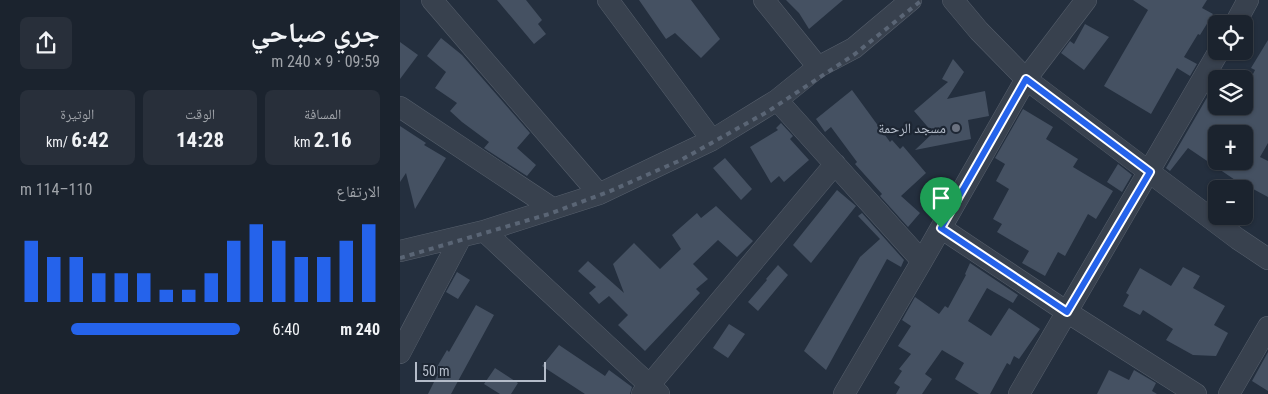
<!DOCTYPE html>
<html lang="ar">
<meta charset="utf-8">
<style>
:root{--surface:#1b232e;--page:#282f3a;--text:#f1f3f6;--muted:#a0a4aa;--line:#39404a;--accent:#2563eb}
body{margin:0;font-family:"Roboto Condensed","Noto Naskh Arabic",sans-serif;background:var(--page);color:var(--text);direction:rtl;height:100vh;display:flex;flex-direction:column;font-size:19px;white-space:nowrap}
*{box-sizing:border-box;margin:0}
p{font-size:16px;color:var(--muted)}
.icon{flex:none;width:28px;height:28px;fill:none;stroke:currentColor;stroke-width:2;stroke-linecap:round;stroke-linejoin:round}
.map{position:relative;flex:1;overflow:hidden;direction:ltr}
.details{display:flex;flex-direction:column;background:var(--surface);width:400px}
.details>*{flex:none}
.controls{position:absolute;left:808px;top:15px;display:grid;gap:10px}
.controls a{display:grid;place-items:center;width:45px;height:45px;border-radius:8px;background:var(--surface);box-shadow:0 1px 4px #0004,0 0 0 1px var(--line);font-size:25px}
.scale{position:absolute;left:15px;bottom:12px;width:131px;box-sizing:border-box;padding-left:5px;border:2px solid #b4bcc9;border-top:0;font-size:14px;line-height:18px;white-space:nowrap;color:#b4bcc9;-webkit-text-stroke:4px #1d2633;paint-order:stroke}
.pin{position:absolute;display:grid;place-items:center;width:42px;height:42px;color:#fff;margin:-51px -21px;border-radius:50% 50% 50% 0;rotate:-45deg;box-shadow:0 0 5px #0007}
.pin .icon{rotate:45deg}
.round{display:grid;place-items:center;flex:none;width:52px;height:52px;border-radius:8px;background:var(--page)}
.headline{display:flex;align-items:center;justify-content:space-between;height:85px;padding:0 20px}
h1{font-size:28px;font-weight:700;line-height:38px}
.figures{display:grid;grid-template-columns:repeat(3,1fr);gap:8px;height:85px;padding:5px 20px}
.figures div{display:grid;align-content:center;border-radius:8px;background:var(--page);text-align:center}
.figures b{font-size:21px;font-weight:700}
.figures small{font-size:14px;font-weight:400}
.figures p{font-size:14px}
.chart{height:140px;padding:10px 20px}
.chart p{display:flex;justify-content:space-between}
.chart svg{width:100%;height:90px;margin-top:5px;stroke:var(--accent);stroke-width:6}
ul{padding:0 20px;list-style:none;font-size:16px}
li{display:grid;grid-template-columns:80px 60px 1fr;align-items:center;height:38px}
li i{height:12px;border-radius:6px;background:var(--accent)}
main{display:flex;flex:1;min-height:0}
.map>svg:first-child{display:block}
</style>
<main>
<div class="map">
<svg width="868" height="394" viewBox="0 0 868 394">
<rect width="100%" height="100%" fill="#242f3e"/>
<!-- building -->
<path fill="#455162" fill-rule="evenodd" d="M97,0H126L142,20L138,24L146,34L134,44Z
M239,0H291L320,39L301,58L275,33L266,39Z
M386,0H443L409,29L399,13Z
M733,0H807L802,8L813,14L800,35L798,34L784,57L797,64L790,76L777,68L751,114L704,86L748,10Z
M685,24L709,37L684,70L661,53L670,41L674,44Z
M41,38L62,55L130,133L117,148L136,165L127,176L84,148L89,142L62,122L50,111L57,103L35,88L46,72L27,56Z
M868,40V143L860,157L868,161V197L842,183L841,184L788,148L770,171L766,168L809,94L816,99V106H827L829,108L830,107L844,116V92L855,70L851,68ZM816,134H844V140L850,143L844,153V161H816Z
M0,42L18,55L0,79Z
M553,59L564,72L547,99L585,91L589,116L568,120L571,139L515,150L533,133L514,111L548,82L542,79Z
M452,90L490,142L492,140L500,149L503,146L526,173L501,196L520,213L508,227L480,196L482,194L455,164L457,162L431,127L425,132L416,119Z
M623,109L653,127L646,139L678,159L673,167L713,191L696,219L688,214L665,256L658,252L645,276L622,263L629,251L597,232L602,224L593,219L609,189L596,181L605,164L595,158Z
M381,123L393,136L390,139L409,160L384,182L379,176L371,183L350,147L378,130L376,128Z
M0,126L26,143L24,145L46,158L15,209L6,173L0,182Z
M325,158L352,189L341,200L313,168Z
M718,164L732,175L722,192L707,182Z
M437,190L456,206L411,263L393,245Z
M316,206L353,241L337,257L318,240L293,264L308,279L296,289L300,293L245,351L218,325L228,315L209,296L199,304L189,293L196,287L178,271L188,261L224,293L213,264L234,243L260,269L281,249L272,235L297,213L301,218Z
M462,213L504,260L501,267L487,259L426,370L404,351L460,257L480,239L458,216Z
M570,263L618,295L613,303L587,288L568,321L591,336L609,308L640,329L619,359L614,356L610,365L607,363L590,394H579L555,379L564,363L542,350L525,374L532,379L522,394H496L500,387L494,383L502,371L499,369L511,354L498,346L511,326L502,320L515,297L539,314L545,306L548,308L566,275L565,274Z
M378,265L388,275L358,311L348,302L367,280L366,279Z
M783,267L800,276L793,288L825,306L814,325L828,333L816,356L793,355L766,340L773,329L743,310L740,315L723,306L729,295L726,293L740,268L771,286Z
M57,272L70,280L58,299L46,292Z
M76,305L94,315L51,394H28L38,374L34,372L47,350L49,352Z
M329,324L345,334L328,358L313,348Z
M159,345L205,376L209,370L232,387L230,394H185L142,366Z
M868,352V391L852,381Z
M95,368L118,383L111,394H100L84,384Z
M709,370L729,380L734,370L756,383L752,391L757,394H697Z"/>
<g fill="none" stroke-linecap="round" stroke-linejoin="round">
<defs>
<path id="minor" d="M32,0L199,194
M208,0L312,140
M364,0L418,67
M553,0L579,31L626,79L838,239L868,259
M835,24L848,0
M377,100L522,261
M0,107L152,208
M541,228L667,312L796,394
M84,231L259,394
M0,251L84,231L199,194L312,140L377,100L418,67L454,48L511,0
M0,353L61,237
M242,394L435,164
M444,394L522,261L626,79L686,0
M619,394L819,51
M829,394L868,327"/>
</defs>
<!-- minor casing -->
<use href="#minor" stroke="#565f6c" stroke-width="22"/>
<!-- minor -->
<use href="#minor" stroke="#38414e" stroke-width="21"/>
<!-- rail -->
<path stroke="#5a6575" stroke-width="4" stroke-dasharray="5 5" stroke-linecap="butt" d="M0,258L149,214L208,192L281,160L367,112L455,54L522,0"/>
</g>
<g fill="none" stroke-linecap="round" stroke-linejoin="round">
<defs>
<path id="route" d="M626,79L750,172L667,312L541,228Z"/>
</defs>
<!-- route casing -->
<use href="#route" stroke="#fff" stroke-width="10"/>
<!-- route -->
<use href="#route" stroke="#2563eb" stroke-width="6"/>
</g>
<!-- markers -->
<circle fill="#6b7280" stroke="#1d2633" stroke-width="2" cx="556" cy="128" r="5"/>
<g text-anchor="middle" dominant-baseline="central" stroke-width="4.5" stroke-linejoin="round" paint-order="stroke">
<!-- poi labels -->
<g font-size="14" fill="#b4bcc9" stroke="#1d2633" text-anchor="end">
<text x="546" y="128">مسجد الرحمة</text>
</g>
</g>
</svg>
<div class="controls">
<a><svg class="icon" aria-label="locate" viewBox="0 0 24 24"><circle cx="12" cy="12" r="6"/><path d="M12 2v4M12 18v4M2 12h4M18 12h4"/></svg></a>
<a><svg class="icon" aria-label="layers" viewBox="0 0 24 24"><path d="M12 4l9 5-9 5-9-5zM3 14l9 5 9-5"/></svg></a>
<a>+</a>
<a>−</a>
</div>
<div class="scale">50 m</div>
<div class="pin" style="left:541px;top:228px;background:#1e9e55"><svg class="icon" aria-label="arrive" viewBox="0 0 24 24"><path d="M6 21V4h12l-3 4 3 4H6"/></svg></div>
</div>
<section class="details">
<div class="headline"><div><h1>جري صباحي</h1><p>09:59 · 9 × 240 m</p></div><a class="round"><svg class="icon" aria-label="share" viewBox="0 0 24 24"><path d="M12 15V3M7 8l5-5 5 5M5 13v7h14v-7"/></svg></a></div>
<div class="figures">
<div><p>المسافة</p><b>2.16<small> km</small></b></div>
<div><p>الوقت</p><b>14:28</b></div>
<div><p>الوتيرة</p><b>6:42<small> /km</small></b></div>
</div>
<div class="chart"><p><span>الارتفاع</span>110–114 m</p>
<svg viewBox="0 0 160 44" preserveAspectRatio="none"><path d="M5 44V14M15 44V22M25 44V22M35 44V30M45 44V30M55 44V30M65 44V38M75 44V38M85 44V30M95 44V14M105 44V6M115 44V14M125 44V22M135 44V22M145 44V14M155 44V6"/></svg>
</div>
<ul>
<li><b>240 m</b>6:40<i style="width:77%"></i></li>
</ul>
</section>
</main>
